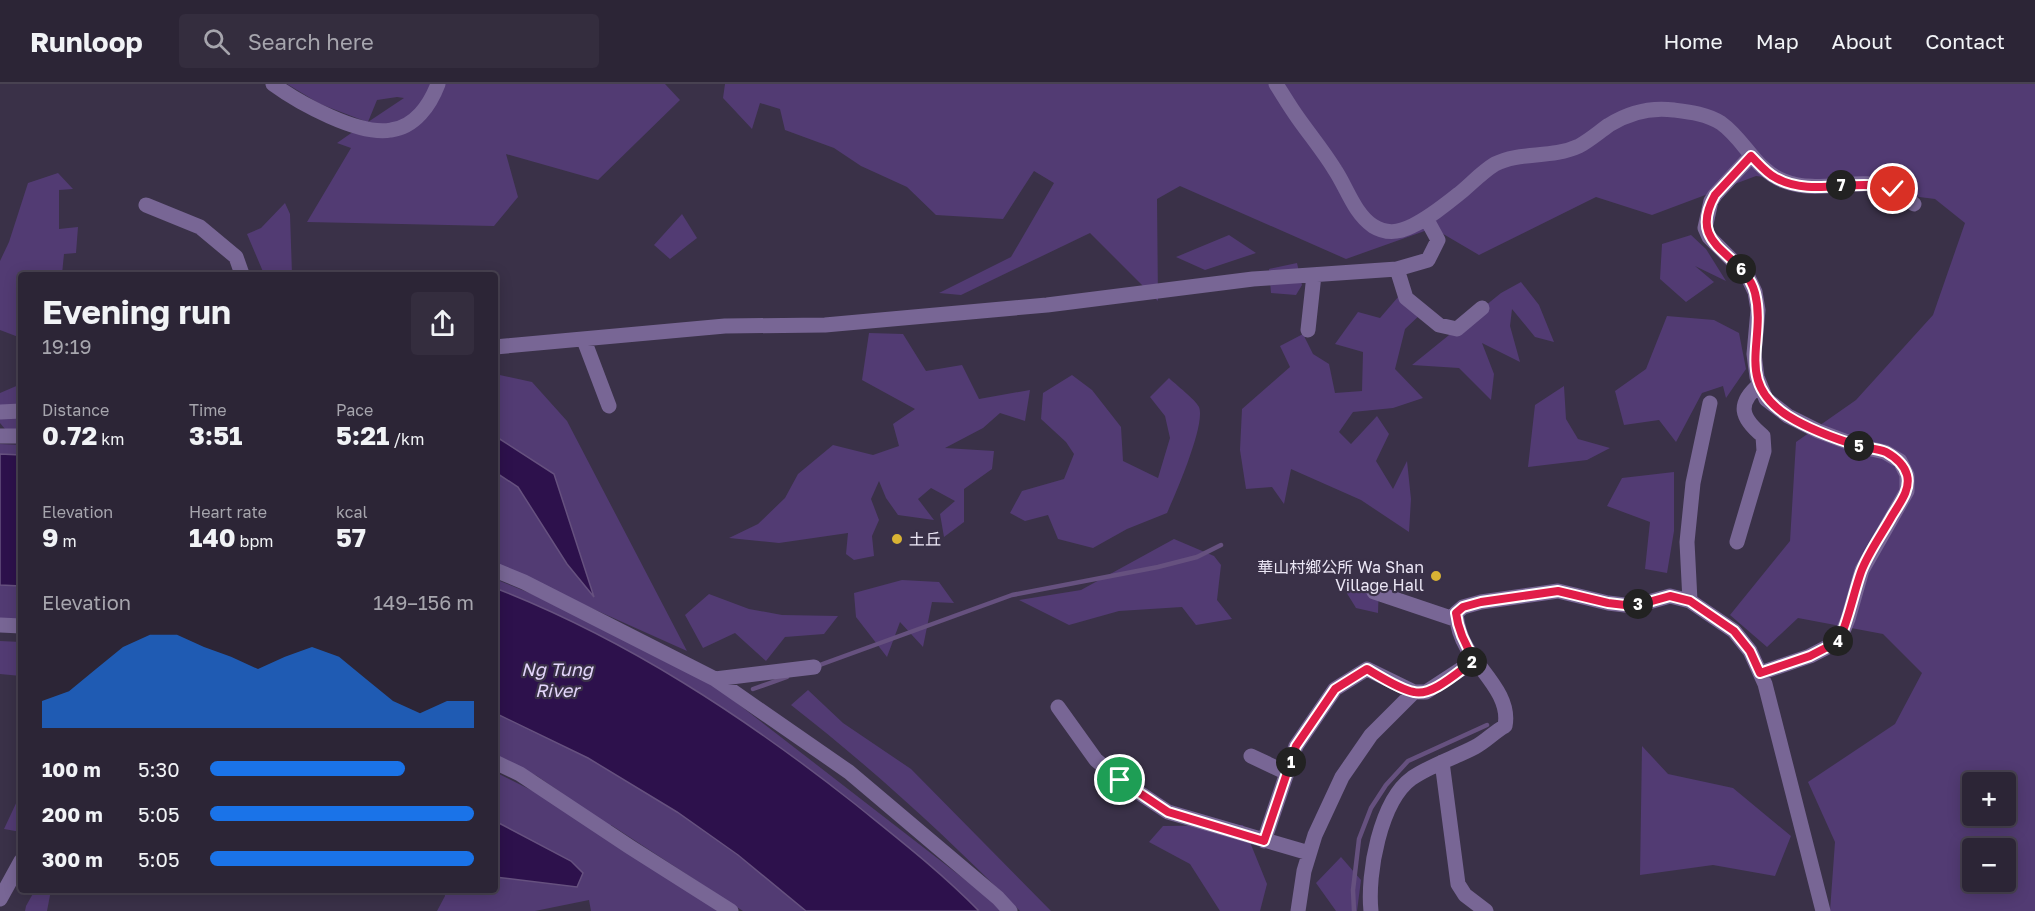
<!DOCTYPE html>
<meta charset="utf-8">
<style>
:root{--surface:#2c2536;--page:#342d3e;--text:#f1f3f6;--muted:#a6a5ad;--line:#484251;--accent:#1a73e8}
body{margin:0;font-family:"Golos Text","Noto Sans SC",sans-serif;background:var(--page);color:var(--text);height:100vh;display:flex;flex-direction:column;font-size:22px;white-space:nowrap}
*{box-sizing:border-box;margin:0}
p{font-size:20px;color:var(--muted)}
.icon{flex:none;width:33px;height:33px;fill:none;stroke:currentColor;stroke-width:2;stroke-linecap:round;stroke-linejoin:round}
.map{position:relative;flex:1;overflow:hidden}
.panel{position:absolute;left:18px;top:188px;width:480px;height:621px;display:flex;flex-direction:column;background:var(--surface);border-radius:6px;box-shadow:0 3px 15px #0003,0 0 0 2px var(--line)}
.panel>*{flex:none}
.fabs{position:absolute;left:1962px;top:688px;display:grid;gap:12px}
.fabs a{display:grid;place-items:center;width:54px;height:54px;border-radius:6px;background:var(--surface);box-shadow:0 3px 15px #0003,0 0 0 2px var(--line);font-size:30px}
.pin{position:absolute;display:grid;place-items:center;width:51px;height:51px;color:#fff;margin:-26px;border:3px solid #fff;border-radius:50%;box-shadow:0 2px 6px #0007}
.km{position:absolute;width:30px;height:30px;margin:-15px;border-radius:50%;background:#222;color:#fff;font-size:16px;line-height:30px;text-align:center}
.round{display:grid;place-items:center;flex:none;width:63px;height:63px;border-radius:6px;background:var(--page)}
.summary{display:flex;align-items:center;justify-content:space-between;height:102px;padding:0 24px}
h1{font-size:33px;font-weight:700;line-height:45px}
.stats{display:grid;grid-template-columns:repeat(3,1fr);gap:9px;height:102px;padding:6px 24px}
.stats div{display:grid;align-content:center}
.stats b{font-size:26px;font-weight:700}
.stats small{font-size:16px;font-weight:400}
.stats p{font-size:16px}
.chart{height:168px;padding:12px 24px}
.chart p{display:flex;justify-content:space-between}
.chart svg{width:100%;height:108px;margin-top:6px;fill:var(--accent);opacity:.7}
ul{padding:0 24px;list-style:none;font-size:20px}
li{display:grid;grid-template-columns:96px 72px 1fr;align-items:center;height:45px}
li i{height:15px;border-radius:8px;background:var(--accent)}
header{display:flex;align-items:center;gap:36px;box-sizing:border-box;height:84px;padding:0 30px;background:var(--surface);border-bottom:2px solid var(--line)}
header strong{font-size:28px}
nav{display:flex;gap:33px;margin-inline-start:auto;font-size:21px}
.search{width:420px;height:54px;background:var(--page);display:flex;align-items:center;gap:15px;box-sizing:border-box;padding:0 21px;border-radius:6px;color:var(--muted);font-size:22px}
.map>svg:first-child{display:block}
</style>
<header>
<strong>Runloop</strong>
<div class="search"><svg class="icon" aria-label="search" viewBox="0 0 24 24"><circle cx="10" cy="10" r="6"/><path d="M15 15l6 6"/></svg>Search here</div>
<nav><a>Home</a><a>Map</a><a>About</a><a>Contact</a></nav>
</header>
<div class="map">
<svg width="2035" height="827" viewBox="0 0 2035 827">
<rect width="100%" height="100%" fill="#3a3148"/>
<!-- green -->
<path fill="#523b73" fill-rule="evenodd" d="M287,0H665L680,16L598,96L506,70L518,113L494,142L307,138L351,64L337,59L367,38L320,20ZM397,13L404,14L368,38L377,16Z
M725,0H2035V827H1830L1835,758L1808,698L1895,640L1922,589L1883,550L1798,534L1767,563L1730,531L1790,457L1796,358L1856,316L1933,231L1965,139L1935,115L1756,92L1652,131L1596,113L1479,171L1433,144L1346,175L1180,102L1157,115L1158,217L1090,149L961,211L939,209L1011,173L1054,99L1034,87L1003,135L936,131L907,103L861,82L834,64L785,46L780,25L760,19L752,45L723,14ZM1972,699H2006V732H1972ZM1972,765H2006V798H1972Z
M58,89L73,105L59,106V145L78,143L76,169L64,170L62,190H21V254L0,246V177L9,158L28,99Z
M285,119L290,130L292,190H264L247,150L261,144Z
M682,130L697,154L670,175L654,161Z
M1229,151L1256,169L1205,186L1176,173Z
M1691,151L1706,165L1726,197L1695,182L1714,198L1686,218L1660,195L1662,160Z
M1297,179L1302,201L1296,211L1271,209L1269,185Z
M1521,198L1539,221L1554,258L1535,253L1512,225L1510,242L1520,278L1482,259L1494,290L1491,316L1459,284L1412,281L1501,209Z
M1405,205L1423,228L1405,245L1395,285L1423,314L1393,324L1353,328L1339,348L1351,360L1377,332L1389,350L1376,377L1393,405L1407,377L1411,415L1409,448L1361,416L1291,385L1284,420L1272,403L1246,405L1240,366L1242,325L1290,283L1280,262L1303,250L1313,270L1329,280L1335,309L1362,307L1363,268L1335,260L1358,228L1380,234Z
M1667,232L1714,236L1739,249L1746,285L1726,314L1723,302L1702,309L1676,358L1659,336L1624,341L1615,307L1646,285Z
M869,249L903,250L926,287L962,281L979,315L1030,306L1025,337L1000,329L983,344L945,364L994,367L992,385L964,405V438L944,453L940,430L955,417L931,404L918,415L934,436L898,431L886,414L879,397L871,415L879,436L872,452L874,472L854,476L846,470L848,449L779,459L729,454L758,440L785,414L798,390L833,361L873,371L899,362L893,340L915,325L862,296Z
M495,290L532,298L567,337L687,567L495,481Z
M1072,291L1092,306L1121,343L1123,377L1158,394L1170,354L1165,332L1150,313L1169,294C1176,301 1195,315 1199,323C1206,340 1175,411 1167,429L1127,445L1093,464L1058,455L1048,431L1025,437L1010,429L1022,407L1064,395L1074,370L1066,358L1041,335L1043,309Z
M21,300V345H5L0,339V309Z
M1564,302L1566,335L1578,355L1610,364L1587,376L1528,383L1535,321Z
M0,360L21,361V371L0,370Z
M1674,388V447L1667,489L1645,485L1650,438L1607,422L1622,394Z
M1174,455L1214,472L1221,481L1217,516L1232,535L1196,541L1182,523L1119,527L1069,541L1019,516L1081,506Z
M495,495L542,514L715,602L990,815L1001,827H979C835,696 678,575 495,504Z
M902,496L939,498L954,519L932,518L923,563L900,538L887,573L856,533L854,509Z
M1340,498H1379L1378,529L1356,524Z
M0,501L21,502V540L0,539Z
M709,510L749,525L782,531L838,532L824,550L785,553L766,577L735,549L703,564L685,531Z
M0,557L21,558V592L0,590Z
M808,606L843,639L911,685L1051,827H1020C948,754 872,684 791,621Z
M495,629L588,674L677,728L738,771L806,827H743L611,741L606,751L724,827H591L589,816L535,827H437L445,812L444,806H495V688L535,708L563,710L537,692L495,672Z
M1642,662L1668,690L1733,704L1791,752L1775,792L1713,781L1640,791Z
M19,713H21V748L4,745Z
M1243,741L1267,800L1260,827H1220L1190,780L1149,758L1163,742Z
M1341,773L1361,796L1357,827H1336L1316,799Z
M35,806H51L47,827H25L26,822Z"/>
<!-- water -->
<path fill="#2d114c" stroke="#66517f" stroke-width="1.5" d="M495,352L554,390L594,513L567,480L518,403L495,388Z
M0,370L21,371V502L0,501Z
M495,504C626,555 745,633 855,720C897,754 941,788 979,827H806L738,771L677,728L588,674L495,629Z
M495,737L571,777L583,789L577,803L495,793Z"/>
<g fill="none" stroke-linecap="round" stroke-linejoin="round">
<!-- stream -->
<path stroke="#66517f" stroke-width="4.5" d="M817,582L1012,511L1158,483L1197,473L1221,461
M753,605L787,593
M1354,827L1353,806L1359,755L1371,724L1386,701L1408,677L1487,641"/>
<!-- minor -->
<path stroke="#786695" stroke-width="15" d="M273,0C299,19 359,52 391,46C415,43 430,21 438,0
M1276,0C1283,11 1290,23 1298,34C1310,51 1324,68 1335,86C1347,104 1354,129 1373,142C1386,150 1398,149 1412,142C1429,134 1445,121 1460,109C1472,99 1482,88 1495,80C1520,67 1551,75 1579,62C1590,56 1599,48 1609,41C1628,29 1651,23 1674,26C1690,28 1707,30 1721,39C1745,56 1755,86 1784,97C1819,111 1857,92 1892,104C1900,107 1907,115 1914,120
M1751,72L1715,111L1711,117L1705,144L1709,153L1747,191L1755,208L1758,226L1754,270L1757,293L1766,315L1788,332L1818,347L1858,362L1885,368L1900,377L1907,391V407L1862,486L1848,535L1839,557L1810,572L1760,589
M146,121L200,143L236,173L242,190
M1397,185L1406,214L1439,241L1457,245L1482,224
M1308,246L1314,191
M584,256L609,322
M495,263L725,242L825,241L1047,221L1253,195L1397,185L1428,176L1438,156L1426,134
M0,328L21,327
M0,352H21
M1737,458L1764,367L1763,352C1741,334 1736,320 1760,300
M495,486L524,498L715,595L849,688L998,814L1010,827
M1374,508L1457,536
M1690,517L1687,458L1693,399L1710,319
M0,541L21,542
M715,595L814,583
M1058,623L1096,676L1120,696L1168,728L1309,769
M1251,672L1287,689
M495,678L520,690L630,763L731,827
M1442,678L1458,800L1465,811L1486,827
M1264,757L1296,662L1335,605L1367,585L1414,608H1426L1475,576
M0,815L21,777
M1298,827L1304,787L1315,751L1342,693L1371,651L1414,608
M1371,827C1367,790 1380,717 1412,694C1431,681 1454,674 1475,663C1485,658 1494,648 1505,642C1511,612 1481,588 1467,564C1461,554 1457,541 1456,529L1463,523L1481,518L1558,507L1608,519L1625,521L1645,519L1670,512L1690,517L1734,547L1750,567L1765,600L1823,827"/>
</g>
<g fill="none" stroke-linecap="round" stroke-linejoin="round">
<defs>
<path id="route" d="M1120,696L1168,728L1264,757L1296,662L1335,605L1367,585C1379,592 1401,606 1414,608C1432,613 1460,586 1475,576C1465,561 1458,546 1456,529L1463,523L1481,518L1558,507L1608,519L1625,521L1645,519L1670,512L1690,517L1734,547L1750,567L1760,589L1810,572L1839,557C1849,534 1853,511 1861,488C1868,469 1882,450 1892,432C1899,420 1911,406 1907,391C1904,380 1895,373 1886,368C1878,365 1868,364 1859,362C1836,355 1809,345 1788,332C1733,297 1767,257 1755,209C1744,167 1685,165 1715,111L1751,72C1759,80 1766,89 1776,94C1812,114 1855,93 1893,105"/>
</defs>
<!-- route casing -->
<use href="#route" stroke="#fff" stroke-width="12"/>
<!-- route -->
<use href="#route" stroke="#e11d48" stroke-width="8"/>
</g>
<!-- markers -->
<g fill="#d9b334" stroke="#3a3148" stroke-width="2">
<circle cx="897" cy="455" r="6"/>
<circle cx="1436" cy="492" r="6"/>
</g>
<g text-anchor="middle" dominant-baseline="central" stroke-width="4.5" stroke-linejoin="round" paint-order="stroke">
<!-- poi labels -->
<g font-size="16" fill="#ebe6f5" stroke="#3a3148" text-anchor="start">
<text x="909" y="455">土丘</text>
<text x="1424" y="483" text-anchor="end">華山村鄉公所 Wa Shan<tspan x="1424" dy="18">Village Hall</tspan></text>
</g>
<!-- water labels -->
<g font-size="18" font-style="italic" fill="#e3d5fb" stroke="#3a3148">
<text x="557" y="585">Ng Tung<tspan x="557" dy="21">River</tspan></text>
</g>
</g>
</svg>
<div class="fabs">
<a>+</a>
<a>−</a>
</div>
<div class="pin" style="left:1120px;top:696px;background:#1e9e55"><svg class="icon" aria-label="arrive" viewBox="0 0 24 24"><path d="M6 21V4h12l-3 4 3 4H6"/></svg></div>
<div class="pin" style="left:1893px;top:105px;background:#d93025"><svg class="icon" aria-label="check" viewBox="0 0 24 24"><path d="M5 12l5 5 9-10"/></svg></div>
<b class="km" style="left:1291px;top:678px">1</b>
<b class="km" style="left:1472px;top:578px">2</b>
<b class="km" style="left:1638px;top:520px">3</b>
<b class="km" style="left:1838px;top:557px">4</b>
<b class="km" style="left:1859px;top:362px">5</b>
<b class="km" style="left:1741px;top:185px">6</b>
<b class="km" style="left:1841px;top:101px">7</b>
<section class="panel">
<div class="summary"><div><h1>Evening run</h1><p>19:19</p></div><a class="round"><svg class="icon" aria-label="share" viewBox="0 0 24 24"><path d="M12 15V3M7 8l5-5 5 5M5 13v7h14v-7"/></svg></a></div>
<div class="stats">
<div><p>Distance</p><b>0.72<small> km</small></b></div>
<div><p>Time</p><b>3:51</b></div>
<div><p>Pace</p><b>5:21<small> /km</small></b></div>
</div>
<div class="stats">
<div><p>Elevation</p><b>9<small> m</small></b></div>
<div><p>Heart rate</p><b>140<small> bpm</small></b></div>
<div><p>kcal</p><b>57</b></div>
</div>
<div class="chart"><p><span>Elevation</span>149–156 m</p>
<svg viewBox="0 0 160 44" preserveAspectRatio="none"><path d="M0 44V33L10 29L20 20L30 11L40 6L50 6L60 11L70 15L80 20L90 15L100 11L110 15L120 24L130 33L140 38L150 33L160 33V44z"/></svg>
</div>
<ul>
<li><b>100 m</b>5:30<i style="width:74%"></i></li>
<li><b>200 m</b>5:05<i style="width:100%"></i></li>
<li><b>300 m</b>5:05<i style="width:100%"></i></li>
</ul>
</section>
</div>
